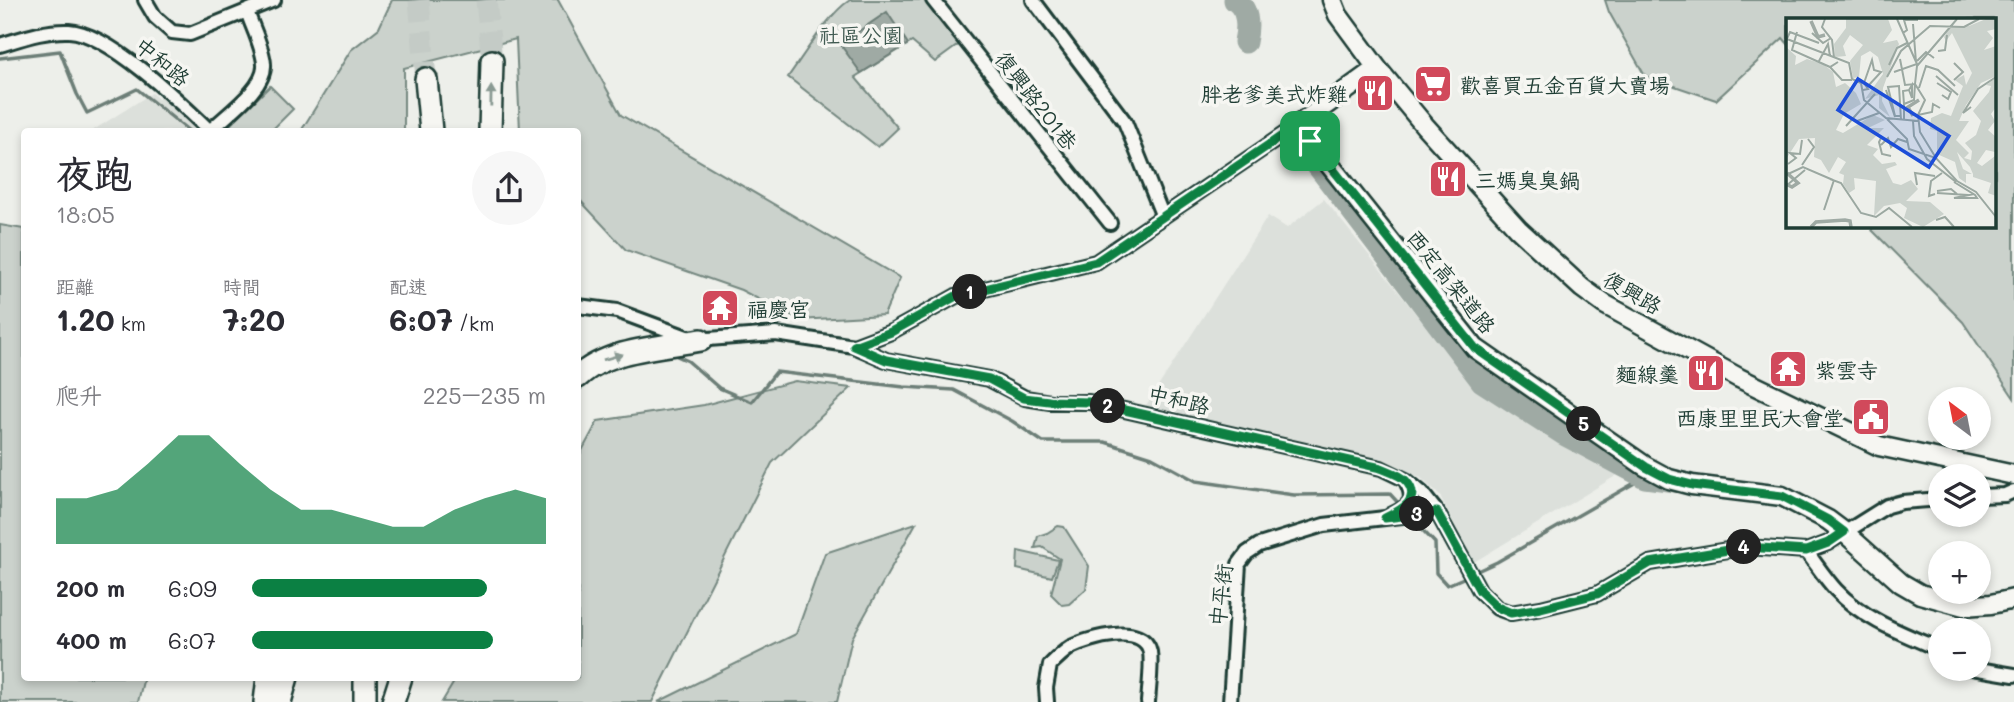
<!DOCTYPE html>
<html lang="zh-TW">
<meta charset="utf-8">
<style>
:root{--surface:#fff;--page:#f7f7f7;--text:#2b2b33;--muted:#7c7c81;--accent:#0b8043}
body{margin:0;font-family:Mali,"LXGW WenKai TC",sans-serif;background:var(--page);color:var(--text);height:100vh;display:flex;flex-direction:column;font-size:26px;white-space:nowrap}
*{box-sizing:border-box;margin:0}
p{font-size:23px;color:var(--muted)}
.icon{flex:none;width:38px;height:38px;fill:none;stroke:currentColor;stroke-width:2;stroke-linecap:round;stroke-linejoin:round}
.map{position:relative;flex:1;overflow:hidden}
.sheet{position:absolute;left:21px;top:128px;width:560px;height:553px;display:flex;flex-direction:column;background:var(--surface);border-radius:7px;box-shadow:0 4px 10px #0003}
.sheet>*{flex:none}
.needle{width:46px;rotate:328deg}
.buttons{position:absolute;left:1928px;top:387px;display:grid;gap:14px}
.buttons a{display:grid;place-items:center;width:63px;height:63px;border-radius:50%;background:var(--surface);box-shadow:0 4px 10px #0003;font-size:35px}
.pin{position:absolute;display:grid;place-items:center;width:60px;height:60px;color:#fff;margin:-30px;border-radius:14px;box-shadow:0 4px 10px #0006}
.km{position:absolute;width:35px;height:35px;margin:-18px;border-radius:50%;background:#222;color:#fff;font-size:19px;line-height:35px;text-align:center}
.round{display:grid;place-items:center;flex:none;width:74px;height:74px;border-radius:37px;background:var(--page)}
.headline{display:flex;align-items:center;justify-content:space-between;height:119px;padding:0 35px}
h1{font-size:38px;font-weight:700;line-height:52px}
.metrics{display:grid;grid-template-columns:repeat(3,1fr);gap:10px;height:119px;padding:7px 35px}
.metrics div{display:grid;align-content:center}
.metrics b{font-size:30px;font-weight:700}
.metrics small{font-size:19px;font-weight:400}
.metrics p{font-size:19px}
.chart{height:196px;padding:14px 35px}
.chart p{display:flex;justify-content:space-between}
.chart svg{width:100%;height:126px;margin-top:7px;fill:var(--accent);opacity:.7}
ul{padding:0 35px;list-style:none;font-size:23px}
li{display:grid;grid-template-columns:112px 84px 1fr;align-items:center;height:52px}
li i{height:18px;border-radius:9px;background:var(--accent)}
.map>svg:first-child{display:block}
</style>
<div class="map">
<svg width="2014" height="702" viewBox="0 0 2014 702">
<rect width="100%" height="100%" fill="#edefea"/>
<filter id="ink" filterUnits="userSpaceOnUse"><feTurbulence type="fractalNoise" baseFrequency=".0143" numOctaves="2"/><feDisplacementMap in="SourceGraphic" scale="14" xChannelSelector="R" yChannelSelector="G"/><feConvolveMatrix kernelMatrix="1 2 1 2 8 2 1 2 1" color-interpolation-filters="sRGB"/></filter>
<g filter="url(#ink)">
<!-- built -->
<path fill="#dce0db" d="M152,93L158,99L161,96L200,131H92Z
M1324,199L1433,335L1619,474L1474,562L1440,496L1421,478L1402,468L1145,407L1268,216L1287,228Z"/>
<!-- green -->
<path fill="#cbd2cc" stroke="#758880" stroke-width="2" d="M392,0H558L621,115L900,278L884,315L799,320L741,290L626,250L578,198V131H520L516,39L404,68V131H301L351,50L379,28Z
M850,0H933L965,40L935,62L912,42L855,77L898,128L878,147L788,77C804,55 828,14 850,0Z
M1605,0H2014V398L1963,322L1872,230V226H1995V19H1788V44L1783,38L1716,100L1645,76L1609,12Z
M270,86L293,109L271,131H236L230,125Z
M0,225L24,229V677H144L138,702H0Z
M795,381L851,388L772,463L652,702H442L457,677H578V458L598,421L704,405Z
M916,523L852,638L837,702H658L796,634L825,553Z
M1058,526L1064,527L1089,566L1086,589L1069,604L1062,605L1051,594L1060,559L1042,547L1035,548L1038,536L1047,533Z
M1018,551L1058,560L1052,577L1017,569Z"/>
<!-- water -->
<path fill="#9faaa4" stroke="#6c7e77" stroke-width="2" d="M887,12L908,44L861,73L840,44Z"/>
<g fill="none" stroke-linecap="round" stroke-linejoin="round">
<!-- stream -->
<path stroke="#6c7e77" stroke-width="3.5" d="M0,58L60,51L77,94L87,113L137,89L189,131
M677,356L688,361L719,388L752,402L776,372L904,387L954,390L1012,421L1043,442H1105L1152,457L1196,481L1294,495L1390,494L1401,506
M1413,520L1435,543L1436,573L1447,585L1468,576
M1475,572L1497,562L1645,477"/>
<!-- river -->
<path stroke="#9faaa4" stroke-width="23" d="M1235,0C1249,9 1248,28 1245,42
M1299,141L1482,381L1564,434L1645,477L1676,481"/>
<!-- primary-tunnel -->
<path stroke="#c4cbc6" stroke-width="21" stroke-dasharray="21 10" stroke-linecap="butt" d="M419,0L426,79
M486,0L492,61"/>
<defs>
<path id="street" d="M145,0L155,17L172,32L190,34L274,0
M933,0L1110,223
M1033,0L1125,122L1163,217
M0,45C23,38 45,30 69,31C109,33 182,104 210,131
M210,131C226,115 266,88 264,64C263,47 252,27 247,11
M578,306L617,311L695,340L776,334L854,346L891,332L956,296L1096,262L1298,125
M854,346L886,360L989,379L1025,398L1050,402H1089L1381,468L1406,480L1422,493L1437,512L1480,591L1497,608L1511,613L1541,608L1597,594L1650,563L1746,547L1806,551L1828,543L1887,506L1902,502L1941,499
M1979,496L2005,495L2014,491
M1391,515C1410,506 1416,501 1406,481
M1806,551C1816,564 1825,578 1836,590C1864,620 1904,634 1941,650
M1972,668L2014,675
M1047,702L1046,688L1050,665C1056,659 1063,652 1071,647C1089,638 1144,622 1150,652C1152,664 1149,689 1148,702
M1230,702L1239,564L1247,553L1259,545L1324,525L1437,512"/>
<path id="secondary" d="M1332,0L1338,15L1377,68L1425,126L1518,229L1582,288L1604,304L1739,378L1879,446L2014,475
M1377,68L1298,125L1475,348L1645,466L1669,479L1692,485L1782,496L1828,520L1844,532L1901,583L1920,594L1964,606L1991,604L2014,599"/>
<path id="primary" d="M426,79L431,131
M490,131L492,61
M578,377C607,349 662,347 701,340
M365,677V702
M265,702L268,677
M280,702L287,677
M393,702L401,677"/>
</defs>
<!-- street casing -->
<use href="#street" stroke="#1f3d34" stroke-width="18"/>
<!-- secondary casing -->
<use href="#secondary" stroke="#1f3d34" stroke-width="23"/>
<!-- primary casing -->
<use href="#primary" stroke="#1f3d34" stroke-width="26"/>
<!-- street -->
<use href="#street" stroke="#f6f6f2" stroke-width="12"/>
<!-- secondary -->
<use href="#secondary" stroke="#f6f6f2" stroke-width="18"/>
<!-- primary -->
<use href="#primary" stroke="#f6f6f2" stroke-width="21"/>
</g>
<!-- one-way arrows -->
<defs><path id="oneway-solid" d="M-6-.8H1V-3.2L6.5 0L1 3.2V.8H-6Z" transform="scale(1.75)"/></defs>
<g fill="#8a9a93">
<use href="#oneway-solid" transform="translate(491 96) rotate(-89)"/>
<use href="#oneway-solid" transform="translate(613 357) rotate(-16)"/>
</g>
</g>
<g fill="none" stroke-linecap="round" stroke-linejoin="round" filter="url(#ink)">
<defs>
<path id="route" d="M1298,125L1475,348L1646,467L1669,479L1692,485L1782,496L1828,520L1844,532L1828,543L1806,551L1746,547L1650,563L1597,594L1541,608L1511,613L1497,607L1480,591L1437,512L1385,518C1399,511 1423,500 1406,481C1401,475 1388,471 1381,468L1089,402L1049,401L1024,398L989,379L886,360L854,346L891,332L956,296L1096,262Z"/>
</defs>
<!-- route casing -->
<use href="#route" stroke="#fff" stroke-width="14"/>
<!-- route -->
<use href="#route" stroke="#0b8043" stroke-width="9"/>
</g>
<!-- icons -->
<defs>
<symbol id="supermarket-square" viewBox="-11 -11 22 22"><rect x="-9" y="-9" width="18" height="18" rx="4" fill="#d1495b" stroke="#f6f6f2"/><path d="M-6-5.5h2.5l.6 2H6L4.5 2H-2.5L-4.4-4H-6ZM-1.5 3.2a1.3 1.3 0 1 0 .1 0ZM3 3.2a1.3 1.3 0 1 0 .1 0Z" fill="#fff"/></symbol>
<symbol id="restaurant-square" viewBox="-11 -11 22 22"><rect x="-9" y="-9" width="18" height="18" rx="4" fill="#d1495b" stroke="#f6f6f2"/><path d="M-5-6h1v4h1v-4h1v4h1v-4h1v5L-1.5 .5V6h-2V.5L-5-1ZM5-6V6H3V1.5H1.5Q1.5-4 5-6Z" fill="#fff"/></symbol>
<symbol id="temple-square" viewBox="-11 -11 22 22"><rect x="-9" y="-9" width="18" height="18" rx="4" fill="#d1495b" stroke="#f6f6f2"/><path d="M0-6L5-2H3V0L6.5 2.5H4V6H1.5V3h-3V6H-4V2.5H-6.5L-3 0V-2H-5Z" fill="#fff"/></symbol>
<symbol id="civic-square" viewBox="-11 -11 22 22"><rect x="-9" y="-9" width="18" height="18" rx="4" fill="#d1495b" stroke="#f6f6f2"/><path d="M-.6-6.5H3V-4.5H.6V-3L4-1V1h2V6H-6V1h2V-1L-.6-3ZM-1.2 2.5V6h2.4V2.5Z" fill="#fff"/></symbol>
</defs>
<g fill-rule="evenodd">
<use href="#supermarket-square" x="1411" y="62" width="44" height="44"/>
<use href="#restaurant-square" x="1353" y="71" width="44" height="44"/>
<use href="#restaurant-square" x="1426" y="157" width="44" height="44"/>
<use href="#temple-square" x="698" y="286" width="44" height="44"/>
<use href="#temple-square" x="1766" y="347" width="44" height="44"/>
<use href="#restaurant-square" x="1684" y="351" width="44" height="44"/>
<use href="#civic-square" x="1849" y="395" width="44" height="44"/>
</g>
<g text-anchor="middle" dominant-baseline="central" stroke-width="7" stroke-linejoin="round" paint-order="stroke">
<!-- park labels -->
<g font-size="21" fill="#415b52" stroke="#f6f6f2">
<text x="861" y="34">社區公園</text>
</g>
<!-- street labels -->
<g font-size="21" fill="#1f3d34" stroke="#f6f6f2">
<text transform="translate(163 61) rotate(39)">中和路</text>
<text transform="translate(1037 100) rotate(52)">復興路201巷</text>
<text transform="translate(1452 281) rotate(51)">西定高架道路</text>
<text transform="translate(1633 292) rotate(30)">復興路</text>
<text transform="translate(1179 399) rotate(13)">中和路</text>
<text transform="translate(1220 595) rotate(-83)">中平街</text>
</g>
<!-- poi labels -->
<g font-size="21" fill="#1f3d34" stroke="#f6f6f2" text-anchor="start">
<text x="1460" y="84">歡喜買五金百貨大賣場</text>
<text x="1348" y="93" text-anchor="end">胖老爹美式炸雞</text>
<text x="1475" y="179">三媽臭臭鍋</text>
<text x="747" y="308">福慶宮</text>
<text x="1815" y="369">紫雲寺</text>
<text x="1679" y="373" text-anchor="end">麵線羹</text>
<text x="1844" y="417" text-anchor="end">西康里里民大會堂</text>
</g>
</g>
<!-- overview -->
<g transform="translate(1786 18)">
<rect width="210" height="210" fill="#edefea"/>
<path d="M60,1H102L106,12L97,25L111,22L113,26L97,70L96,83L104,99L93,90V77L79,81L97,56L92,39L84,33L75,38L73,59L67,60L64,43L77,27L64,17L57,28L60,38L49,39L48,26L60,10ZM200,1H210V11L201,13L207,20L198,32L210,28V58L195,65L180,87L173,103H183L170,122L183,135L178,140L185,142L186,133L179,125L190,117L195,103L187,93L203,74L205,68L200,67L210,60V89L205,96L209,103L202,112L210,119L209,134L200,132L191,145L196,148L209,138L210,178L202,175L205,165L187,159V156L184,149L171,134L177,151L186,156H180V165L173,160L169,144L151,136V113L144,111L145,100L156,95L165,98L177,68L169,62L178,57L180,67L186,55L166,15L160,23L158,19L164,9L183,8ZM0,29L10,38L9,47L21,41L37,46L47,54L50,69L59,65L70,75L75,86L58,96L50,112L57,115L87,97L99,102L82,110H98L81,127L92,131L87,137L96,146L109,144L111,147L100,151L107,165L115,167L125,162L132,171L120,183L144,184L158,196L137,209L118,200L121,190L114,185L98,188L88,198L90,163L68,160L69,171L63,175L57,166L58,157L53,155L60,144L52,139L43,155L35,142L28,139L29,120L13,121L0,141Z" fill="#cbd2cc"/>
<path fill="none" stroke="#9faaa4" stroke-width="3.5" d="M25,3L32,19L39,17M127,98L122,89L133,82M0,166L6,169L12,165L1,155M25,209L30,204L59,202L64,203L65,209"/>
<path fill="none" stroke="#9ba8a1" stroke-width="2" d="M39,1L36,9L46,22L48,39M127,6L130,44M11,14L6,32L44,49L52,44M26,15L37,25L45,20M117,15L121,12L118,2H132M1,21L63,45L66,61L75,65L78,82L100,100L132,103M0,23L4,14L33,25M152,33L159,32L161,17M114,41L119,67L129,66L128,82L118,86V103M33,43L42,26L44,38M131,43L140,34L148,40M168,45L177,54L168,62M103,47L111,30L121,25M44,49L56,62H66M108,54L131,46L111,1M150,58L172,77M101,59L115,33L144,8L178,9L193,1M151,65L165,74L162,81L156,77M133,70L140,48L152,52L169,68M77,72L82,71L78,65L86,42L88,52L95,54L82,68M100,72L109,99M118,86L117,73L123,72L126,80V67L123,72M185,89L177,95L192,71L210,59M132,97L146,94L147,86L154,90M115,98H109L102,69L113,68L115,102M101,101L121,121L123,131L150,140L171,163L190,174L210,199M71,103L93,95M127,103L128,118L141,141L170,164M60,108L89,76M96,118L93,124L96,136L105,138M95,127L102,120L105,129L112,121L121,124M150,140L134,114L132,97L139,82L129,66L131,48L171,1M2,146L10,140L4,135L14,136L16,122M16,147L28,129L22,121M0,157L17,149L47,162M44,161L55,165L75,195L90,199L103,190L126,209M168,164L189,177L191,180H168L188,176M131,167L129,155L149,158M0,168L19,152M151,173L165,171L171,176M151,175L182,177M149,176L143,178L145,163L156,155M38,192L48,162M150,202L159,199L168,209"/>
<path fill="#1d4ed8" fill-opacity="0.15" stroke="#1d4ed8" stroke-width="3.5" d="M72,61L163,118L143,149L52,92Z"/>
<rect width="210" height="210" fill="none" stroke="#1f3d34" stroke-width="3.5"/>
</g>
</svg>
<div class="buttons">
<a><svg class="needle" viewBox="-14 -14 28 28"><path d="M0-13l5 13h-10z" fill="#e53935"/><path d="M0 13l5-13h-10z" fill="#7c7c81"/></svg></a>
<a><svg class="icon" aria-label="layers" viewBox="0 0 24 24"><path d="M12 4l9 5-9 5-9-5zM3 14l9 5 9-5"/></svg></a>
<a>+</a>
<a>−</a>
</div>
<div class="pin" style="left:1310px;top:141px;background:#1e9e55"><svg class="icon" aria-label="arrive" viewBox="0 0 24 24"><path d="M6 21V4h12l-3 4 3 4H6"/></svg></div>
<b class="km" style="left:970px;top:292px">1</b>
<b class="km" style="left:1108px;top:406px">2</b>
<b class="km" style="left:1417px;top:514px">3</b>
<b class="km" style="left:1744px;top:547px">4</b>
<b class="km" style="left:1584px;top:424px">5</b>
<section class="sheet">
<div class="headline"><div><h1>夜跑</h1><p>18:05</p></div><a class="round"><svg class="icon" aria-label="share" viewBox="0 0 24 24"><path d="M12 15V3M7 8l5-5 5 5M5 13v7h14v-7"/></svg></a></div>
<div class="metrics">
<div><p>距離</p><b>1.20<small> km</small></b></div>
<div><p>時間</p><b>7:20</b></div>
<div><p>配速</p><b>6:07<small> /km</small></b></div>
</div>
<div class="chart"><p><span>爬升</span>225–235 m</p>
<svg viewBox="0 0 160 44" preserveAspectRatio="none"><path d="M0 44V28L10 28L20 25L30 16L40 6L50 6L60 16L70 25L80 32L90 32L100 35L110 38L120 38L130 32L140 28L150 25L160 28V44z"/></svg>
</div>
<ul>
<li><b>200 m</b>6:09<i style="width:80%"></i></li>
<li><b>400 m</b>6:07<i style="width:82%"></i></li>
</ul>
</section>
</div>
